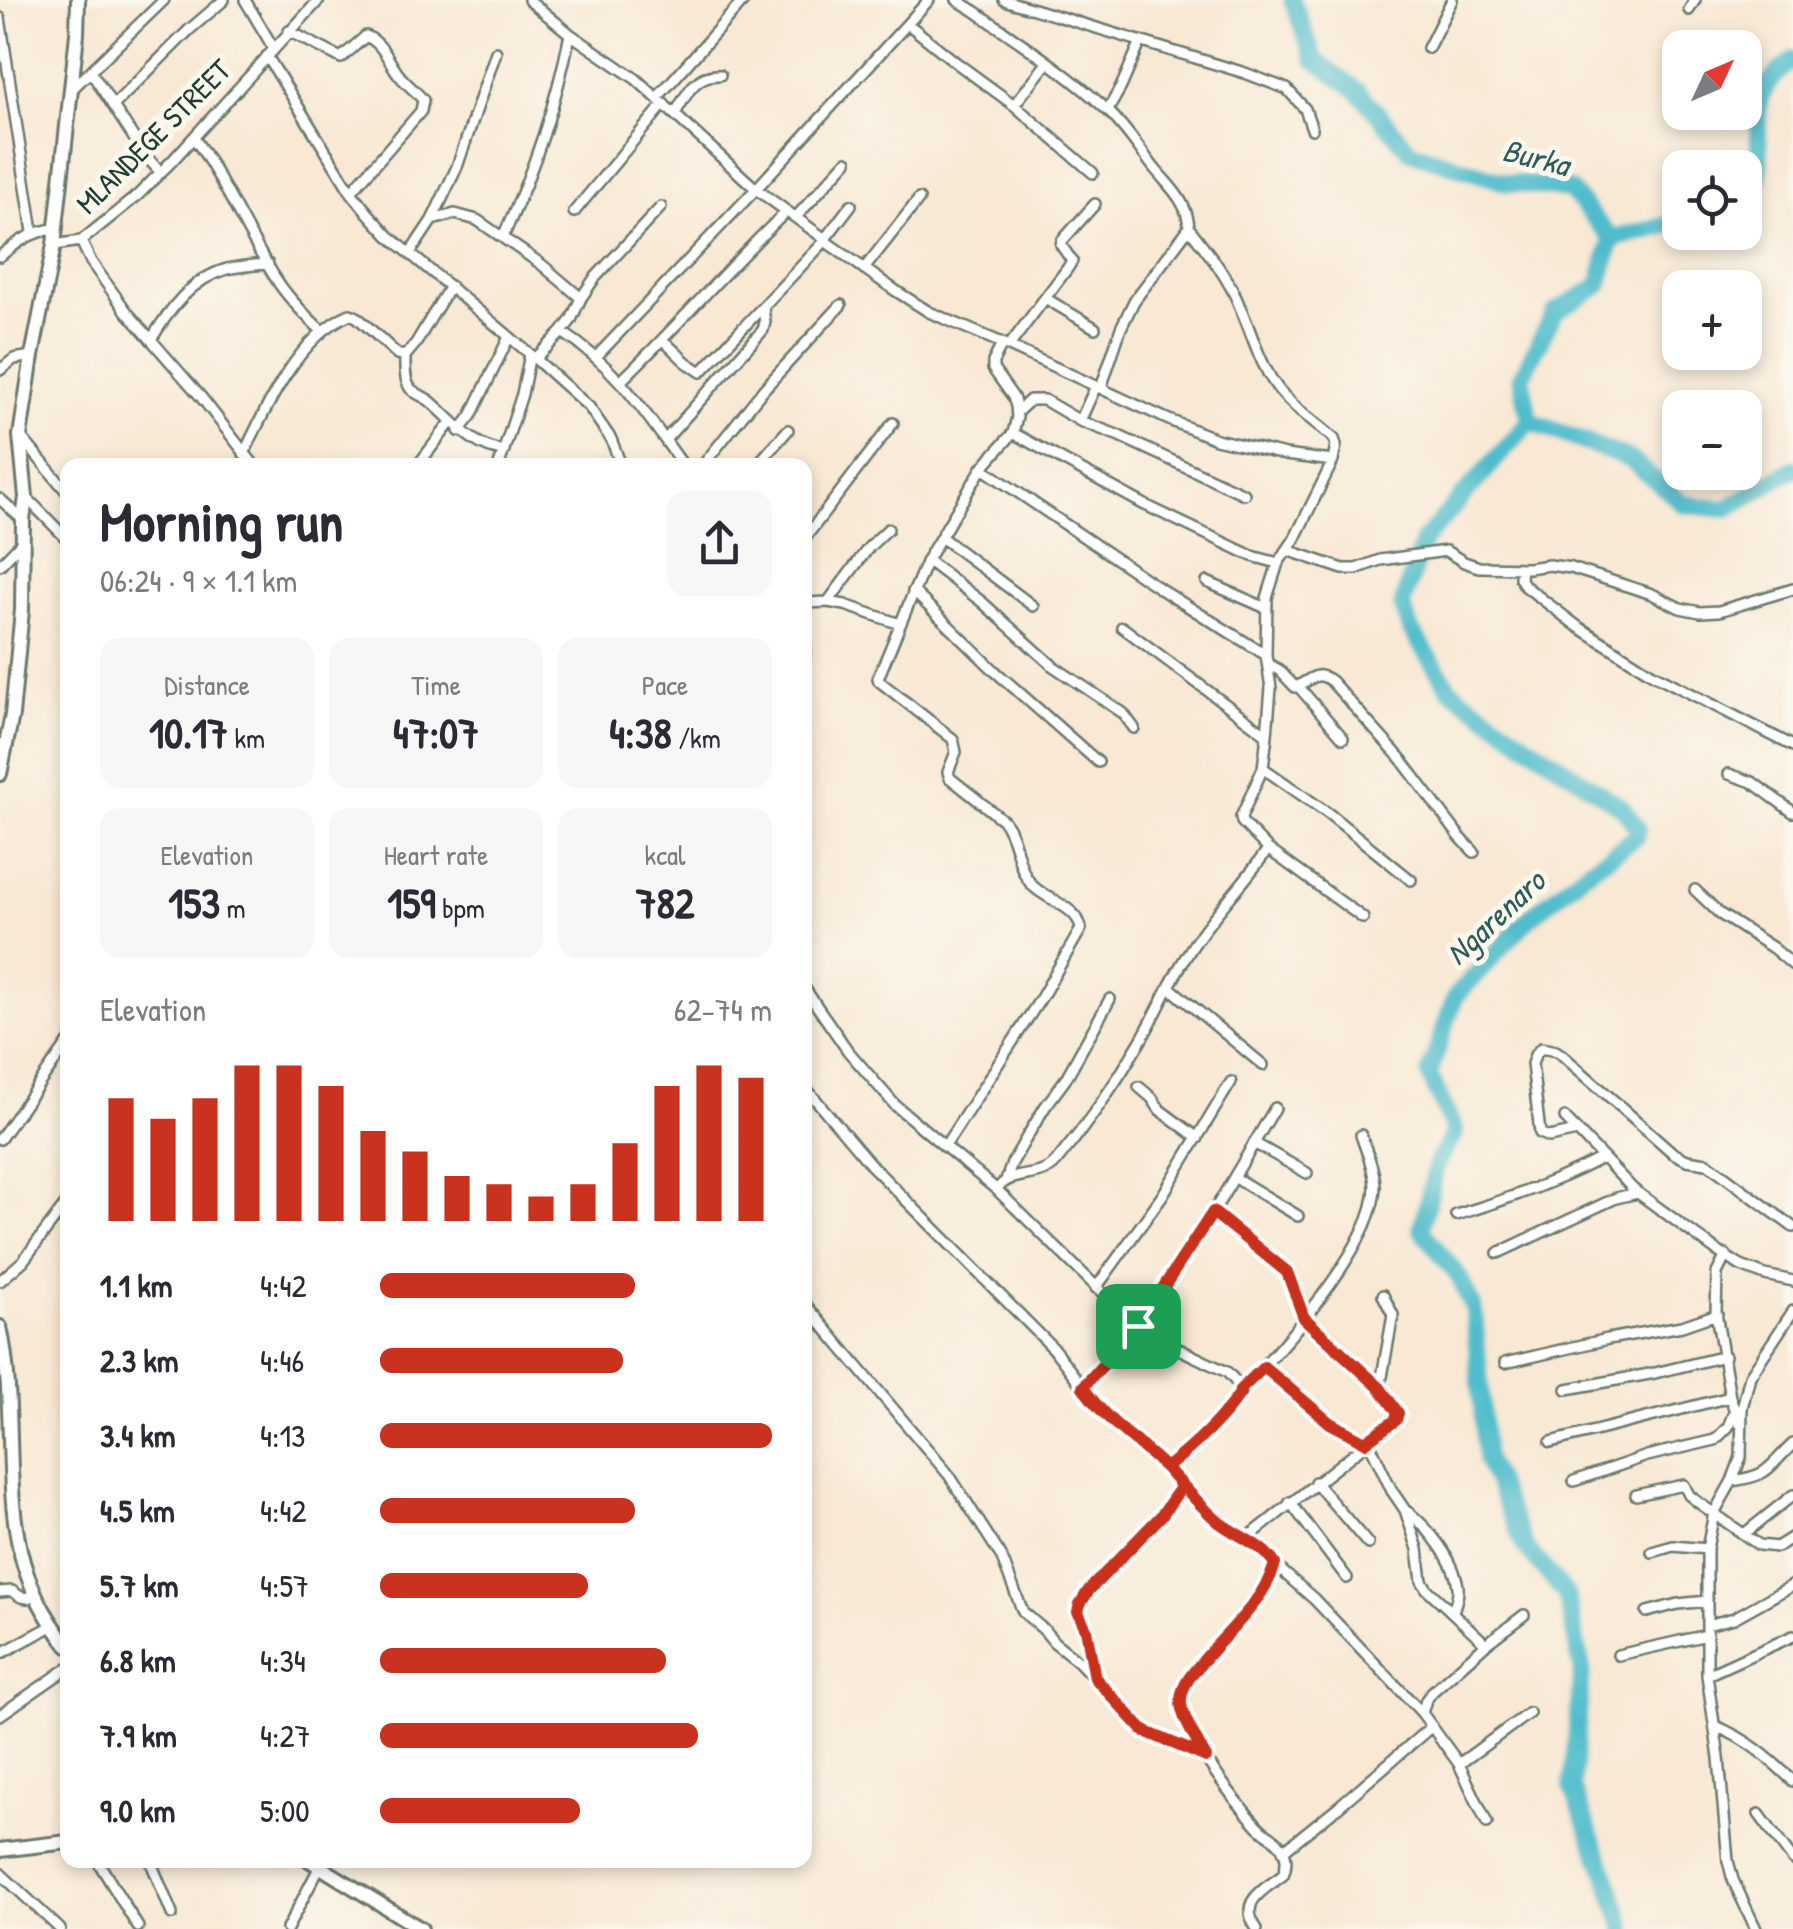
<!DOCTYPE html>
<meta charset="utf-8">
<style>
:root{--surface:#fff;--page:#f7f7f7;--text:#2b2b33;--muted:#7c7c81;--accent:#c8321e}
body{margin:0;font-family:"Patrick Hand",sans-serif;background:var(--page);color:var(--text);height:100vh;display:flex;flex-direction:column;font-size:38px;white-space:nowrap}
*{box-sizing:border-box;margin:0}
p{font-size:32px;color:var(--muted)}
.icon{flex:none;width:55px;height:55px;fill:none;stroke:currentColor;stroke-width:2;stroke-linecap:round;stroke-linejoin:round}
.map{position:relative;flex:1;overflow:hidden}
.details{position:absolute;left:60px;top:458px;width:752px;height:1410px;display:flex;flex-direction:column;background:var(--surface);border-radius:20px;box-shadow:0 5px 15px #0003}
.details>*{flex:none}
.needle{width:65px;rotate:46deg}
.tools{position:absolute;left:1662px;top:30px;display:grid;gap:20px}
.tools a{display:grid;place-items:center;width:100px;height:100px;border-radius:20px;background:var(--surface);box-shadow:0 5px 15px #0003;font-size:50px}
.pin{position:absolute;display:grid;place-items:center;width:85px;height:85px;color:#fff;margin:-42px;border-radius:20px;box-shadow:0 5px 15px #0006}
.round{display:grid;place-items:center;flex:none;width:105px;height:105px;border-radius:20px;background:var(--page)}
.overview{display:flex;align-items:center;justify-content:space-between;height:170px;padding:0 40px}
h1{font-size:55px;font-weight:700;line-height:75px}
.stats{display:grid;grid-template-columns:repeat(3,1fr);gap:15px;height:170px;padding:10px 40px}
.stats div{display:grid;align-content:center;border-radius:20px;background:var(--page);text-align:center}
.stats b{font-size:42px;font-weight:700}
.stats small{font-size:28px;font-weight:400}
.stats p{font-size:28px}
.chart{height:280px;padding:20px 40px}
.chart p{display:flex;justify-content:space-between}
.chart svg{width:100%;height:180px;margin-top:10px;stroke:var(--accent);stroke-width:6}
ul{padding:0 40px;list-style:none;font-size:32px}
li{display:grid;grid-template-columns:160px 120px 1fr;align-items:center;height:75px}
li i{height:25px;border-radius:12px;background:var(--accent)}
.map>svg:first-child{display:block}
</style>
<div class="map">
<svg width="1793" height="1929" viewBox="0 0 1793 1929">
<rect width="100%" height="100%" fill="#fbf7ec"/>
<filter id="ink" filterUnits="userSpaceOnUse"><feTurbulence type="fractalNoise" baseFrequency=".01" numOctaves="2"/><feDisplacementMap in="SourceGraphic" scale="20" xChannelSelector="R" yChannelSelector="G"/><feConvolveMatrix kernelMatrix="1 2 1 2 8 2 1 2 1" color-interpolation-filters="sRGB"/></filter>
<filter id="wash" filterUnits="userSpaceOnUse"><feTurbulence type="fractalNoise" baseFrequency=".0048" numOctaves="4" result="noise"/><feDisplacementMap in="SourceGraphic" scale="40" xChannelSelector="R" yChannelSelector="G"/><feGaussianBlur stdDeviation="2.25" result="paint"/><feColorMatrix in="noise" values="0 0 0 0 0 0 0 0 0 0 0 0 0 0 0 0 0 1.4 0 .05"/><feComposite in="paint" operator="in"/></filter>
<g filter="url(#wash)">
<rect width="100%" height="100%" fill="#f8e8d4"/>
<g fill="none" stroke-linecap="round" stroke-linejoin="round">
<!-- river -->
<path stroke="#51bdcc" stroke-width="18" d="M1292,0L1315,60L1358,91L1410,151L1504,182L1570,190L1612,239L1599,286L1555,312L1521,377L1530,421
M1745,206C1776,173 1745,124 1765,89C1771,77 1783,69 1793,60
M1612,239L1680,222
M1625,1929L1608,1879L1572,1787L1582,1669L1566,1594L1525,1547L1486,1459L1474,1311L1460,1278L1421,1229L1437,1163L1455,1132L1429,1074L1455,997L1528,919L1580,876L1636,837L1638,829L1623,808L1523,741L1450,689L1411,630L1402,605L1423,541L1530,421L1631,460L1683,504L1726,509L1793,469"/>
</g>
</g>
<g filter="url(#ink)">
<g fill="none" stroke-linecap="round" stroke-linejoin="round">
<defs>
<path id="street" d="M245,0L274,49
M529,0L570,34L636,79L756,189L825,239V241L896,291L929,312L1009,346L1169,420L1216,439L1285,455L1333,461
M957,0L975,11C1019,42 1066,72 1106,109C1125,126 1139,149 1155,169C1170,187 1188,202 1189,228C1208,252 1229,278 1240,307C1252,333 1259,362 1276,386C1291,407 1315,421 1334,439L1336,445L1333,461L1294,540L1278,563L1267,598L1266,655L1271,688L1267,735L1263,768L1241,817L1242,822L1268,849L1363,918
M1004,0L1245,73L1287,89L1305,109L1312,129
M1689,10L1695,0
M0,18L33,232
M908,24L958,64L1014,105L1093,173
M289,31L341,58L366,36C383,43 388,61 399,75C406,84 416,91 423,100L421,111L351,192
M1428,48L1452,0
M267,56L351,192L368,213L389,236L530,354L589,407L611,439L621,465
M91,72L145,155L161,173
M70,91L164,0
M657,98L744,0
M114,105L189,30L224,0
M1014,105L1047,63
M1108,110L1121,87L1141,41
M675,114C686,95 695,73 720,75
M194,138C227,184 248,238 280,285C292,302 307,317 322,331
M574,212L664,104
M796,217L847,161
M432,220L455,214L477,220L541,264L581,298
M503,237C533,172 556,105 570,34
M825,239L851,205
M81,241L91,262L127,312L201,397L254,465
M54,245L81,241L138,195L172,161L319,0
M410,253L432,220L457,167L496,52
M0,256C18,242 32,231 55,229
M864,269L919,199
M1045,298L1095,328
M562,332C619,369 644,412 683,465
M151,340C169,310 191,279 227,269C240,266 254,265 268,264
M663,340L686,362L701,372L825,241
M1009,346L1067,269L1072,261L1061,245L1062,241L1095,204
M405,356C405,366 404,379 410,388C415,394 424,396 430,401C453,420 472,448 504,451
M597,356L756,189L929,0
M536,358L562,332L571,320L581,298L594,279L661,207
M0,370L14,359L32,356
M621,381C678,326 729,266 786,212
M1101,388L1121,328L1134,301L1189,228
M1017,412L1030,400H1044L1080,421L1117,435L1244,494
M1080,421L1096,386
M459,431L471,416L509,337
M1013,433L1145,505L1252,556L1278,563
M22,438L68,493
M665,440L763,330L765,322L763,309
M244,454C266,406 300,335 350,314L357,317L397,354L405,356L416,343L450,286
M418,465L451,422
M499,465L522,394L530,354
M703,465L763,390L841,305
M757,465L788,430
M982,468L1168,594L1266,655
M26,497L68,540
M0,499L23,520
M941,537L1033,606
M805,538L893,423
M1287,550L1343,569H1356L1380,560L1446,551L1464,562L1479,567L1528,568L1549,565L1571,568L1652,594L1680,608L1700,612L1719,611L1793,589
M927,560L982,602L1053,666L1123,713L1134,728
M0,565L22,542
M1521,568L1520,578L1525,586L1577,626L1653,674L1793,746
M1207,582L1266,608
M913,591L996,672L1098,762
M828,602L869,547L888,529
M805,603L828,602L845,605L900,624
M1122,627L1267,735
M805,654L806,603
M1268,664L1279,670L1295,687C1311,681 1315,669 1331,681L1401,759L1460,837L1474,852
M1298,686L1343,738
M1263,768L1329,814L1411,880
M1729,774L1752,782L1793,812
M1695,890L1720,914L1773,948L1793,965
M1169,987L1263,1065
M805,989L848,1051L895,1105L997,1190L1119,1309L1156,1338L1227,1372L1240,1386L1241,1392L1200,1439L1166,1468
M805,1087L871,1165L1053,1348L1105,1416L1166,1468L1197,1502L1221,1523L1266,1551L1275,1565C1263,1605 1172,1677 1182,1711C1194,1747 1232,1798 1258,1826C1265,1834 1276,1838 1281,1846C1288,1856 1287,1865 1283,1875C1264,1890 1237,1901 1257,1929
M1139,1087L1152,1098L1160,1110L1198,1138
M1565,1118L1634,1190L1717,1251L1741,1266L1765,1275L1793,1281
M1577,1131L1549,1137L1540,1133L1532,1064L1535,1055L1541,1048L1556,1051L1562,1055L1673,1153L1687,1160L1707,1163L1793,1227
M0,1139L68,1043
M1254,1143L1307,1173
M945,1146L1041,998L1081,929C1079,908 1049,901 1034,887C1016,870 1019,841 1004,821L950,778L948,772L956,752L953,739L879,681L878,678L927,560L982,468L1013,433L1017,417L1016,406L1013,397L993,369V362L1002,344
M1234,1177L1298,1216
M1006,1180L1012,1163L1028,1135L1045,1107L1065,1080L1110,999
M997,1190C1009,1169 1040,1181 1056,1162C1087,1125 1116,1083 1140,1042C1156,1015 1168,986 1184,960C1207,920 1242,887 1268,849
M1213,1212L1287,1272L1304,1319L1380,1388L1399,1413L1396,1420L1246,1539
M1456,1215C1506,1200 1556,1182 1602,1158
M1498,1253L1616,1198L1637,1193
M1726,1255L1717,1273L1716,1313L1730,1397L1739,1423
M0,1281L23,1261L68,1201
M1096,1288L1162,1196L1231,1082
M805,1304L949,1475L1001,1556L1023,1612L1044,1630L1054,1642L1078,1661L1144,1731L1205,1756
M1505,1363L1608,1339L1682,1326L1717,1314
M1263,1367C1295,1396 1326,1423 1365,1442
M1083,1387C1102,1366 1122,1346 1139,1324C1190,1256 1232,1180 1275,1108
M1380,1388L1393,1315L1383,1295
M1567,1389L1655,1373L1725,1356
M1240,1390C1281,1350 1374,1245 1375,1187C1375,1170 1366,1151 1361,1135
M1368,1440L1392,1491L1405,1510L1418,1549L1422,1581L1427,1589L1486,1644
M1551,1442L1730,1397
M1574,1481L1647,1456L1715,1440L1728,1427L1734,1412
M1732,1481C1771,1475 1766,1469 1793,1444
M1315,1482L1368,1544
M1636,1495L1684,1485L1689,1495L1699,1503L1759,1545L1777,1547L1793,1537
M1290,1502L1347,1578
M1408,1512C1428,1527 1455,1561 1458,1587C1459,1596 1455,1604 1453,1612
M1744,1534L1793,1495
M1652,1552L1673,1546L1707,1549
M1275,1565L1314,1599L1422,1713L1459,1764L1487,1823
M0,1592L12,1591L21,1597L28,1598L34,1591
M1647,1612L1678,1604L1707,1601
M1707,1625L1734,1618L1793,1585
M0,1654L52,1626
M1618,1655L1707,1635
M1707,1675L1793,1636
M1094,1676L1086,1629L1078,1612L1080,1603L1089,1590L1161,1516L1182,1486
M1422,1713L1426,1700L1432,1692L1486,1644L1524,1615
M0,1715L68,1668
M1715,1726C1746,1738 1769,1758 1793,1781
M1459,1764L1529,1713
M1759,1814L1793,1860
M1283,1851L1338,1807L1432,1726
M97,1860L138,1927
M150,1860L172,1914
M0,1873L60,1929
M287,1929L320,1866
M1756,1929L1733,1880L1728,1861L1719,1758L1707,1675V1549L1714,1513L1732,1481L1741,1457L1742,1408L1750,1376L1793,1311"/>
<path id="secondary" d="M0,774L12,715L22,610L23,520L26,497L20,436L32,356L54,245L77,34L78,0
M0,1327C16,1400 4,1477 20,1550C28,1586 45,1617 68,1646
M0,1850L68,1842
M309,1860L421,1929"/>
</defs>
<!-- street casing -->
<use href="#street" stroke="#6b796c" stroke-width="14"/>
<!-- secondary casing -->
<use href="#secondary" stroke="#6b796c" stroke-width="18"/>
<!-- street -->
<use href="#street" stroke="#fff" stroke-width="9"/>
<!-- secondary -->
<use href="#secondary" stroke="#fff" stroke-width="12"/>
</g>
</g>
<g fill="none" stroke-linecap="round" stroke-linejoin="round" filter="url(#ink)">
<defs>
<path id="route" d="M1138,1326L1083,1387C1105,1421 1138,1441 1166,1468C1185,1486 1200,1507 1220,1523C1239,1537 1262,1544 1275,1564C1265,1598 1233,1627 1210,1653C1199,1666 1182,1682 1181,1699C1179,1714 1198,1743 1206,1757L1144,1731L1095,1678L1086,1629L1078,1612L1080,1604L1089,1590L1161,1516L1182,1486L1166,1468C1194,1446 1220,1422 1241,1392L1240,1390L1264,1367L1330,1423L1365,1442L1396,1420L1398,1413L1380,1388L1304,1318L1287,1272L1213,1212L1138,1326"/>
</defs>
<!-- route casing -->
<use href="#route" stroke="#fff" stroke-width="20"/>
<!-- route -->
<use href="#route" stroke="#c8321e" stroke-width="12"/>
</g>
<g text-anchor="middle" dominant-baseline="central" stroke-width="10" stroke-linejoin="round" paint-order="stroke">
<!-- street labels -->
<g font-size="30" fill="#1f3d34" stroke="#fbf7ec">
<text transform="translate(153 136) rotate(-45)">MLANDEGE STREET</text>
</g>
<!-- water labels -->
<g font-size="32" font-style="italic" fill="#2c5d5a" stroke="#fbf7ec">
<text transform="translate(1536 157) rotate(14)">Burka</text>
<text transform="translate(1495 917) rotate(-43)">Ngarenaro</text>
</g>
</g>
</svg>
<div class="tools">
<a><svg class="needle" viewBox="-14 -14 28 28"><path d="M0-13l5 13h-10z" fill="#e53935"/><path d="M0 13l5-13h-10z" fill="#7c7c81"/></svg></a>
<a><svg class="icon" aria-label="locate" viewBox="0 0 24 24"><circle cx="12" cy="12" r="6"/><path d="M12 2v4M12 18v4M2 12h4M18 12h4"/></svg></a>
<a>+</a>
<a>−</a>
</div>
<div class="pin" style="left:1138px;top:1326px;background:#1e9e55"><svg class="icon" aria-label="arrive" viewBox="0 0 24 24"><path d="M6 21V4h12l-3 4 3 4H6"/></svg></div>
<section class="details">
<div class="overview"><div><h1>Morning run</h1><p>06:24 · 9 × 1.1 km</p></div><a class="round"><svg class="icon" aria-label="share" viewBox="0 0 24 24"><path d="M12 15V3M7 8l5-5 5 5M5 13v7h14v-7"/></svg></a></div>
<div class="stats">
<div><p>Distance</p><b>10.17<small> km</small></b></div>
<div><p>Time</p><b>47:07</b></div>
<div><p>Pace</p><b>4:38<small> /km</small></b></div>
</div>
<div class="stats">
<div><p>Elevation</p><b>153<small> m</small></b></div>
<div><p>Heart rate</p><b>159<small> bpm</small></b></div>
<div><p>kcal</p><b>782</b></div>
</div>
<div class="chart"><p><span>Elevation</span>62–74 m</p>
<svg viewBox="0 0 160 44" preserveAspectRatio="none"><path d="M5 44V14M15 44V19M25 44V14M35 44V6M45 44V6M55 44V11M65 44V22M75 44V27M85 44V33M95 44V35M105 44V38M115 44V35M125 44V25M135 44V11M145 44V6M155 44V9"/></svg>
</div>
<ul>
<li><b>1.1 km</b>4:42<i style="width:65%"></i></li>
<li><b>2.3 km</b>4:46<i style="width:62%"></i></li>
<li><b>3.4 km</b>4:13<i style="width:100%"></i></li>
<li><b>4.5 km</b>4:42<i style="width:65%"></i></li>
<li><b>5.7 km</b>4:57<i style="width:53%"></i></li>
<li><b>6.8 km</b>4:34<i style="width:73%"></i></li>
<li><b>7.9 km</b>4:27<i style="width:81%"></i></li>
<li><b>9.0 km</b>5:00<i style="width:51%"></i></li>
</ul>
</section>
</div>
